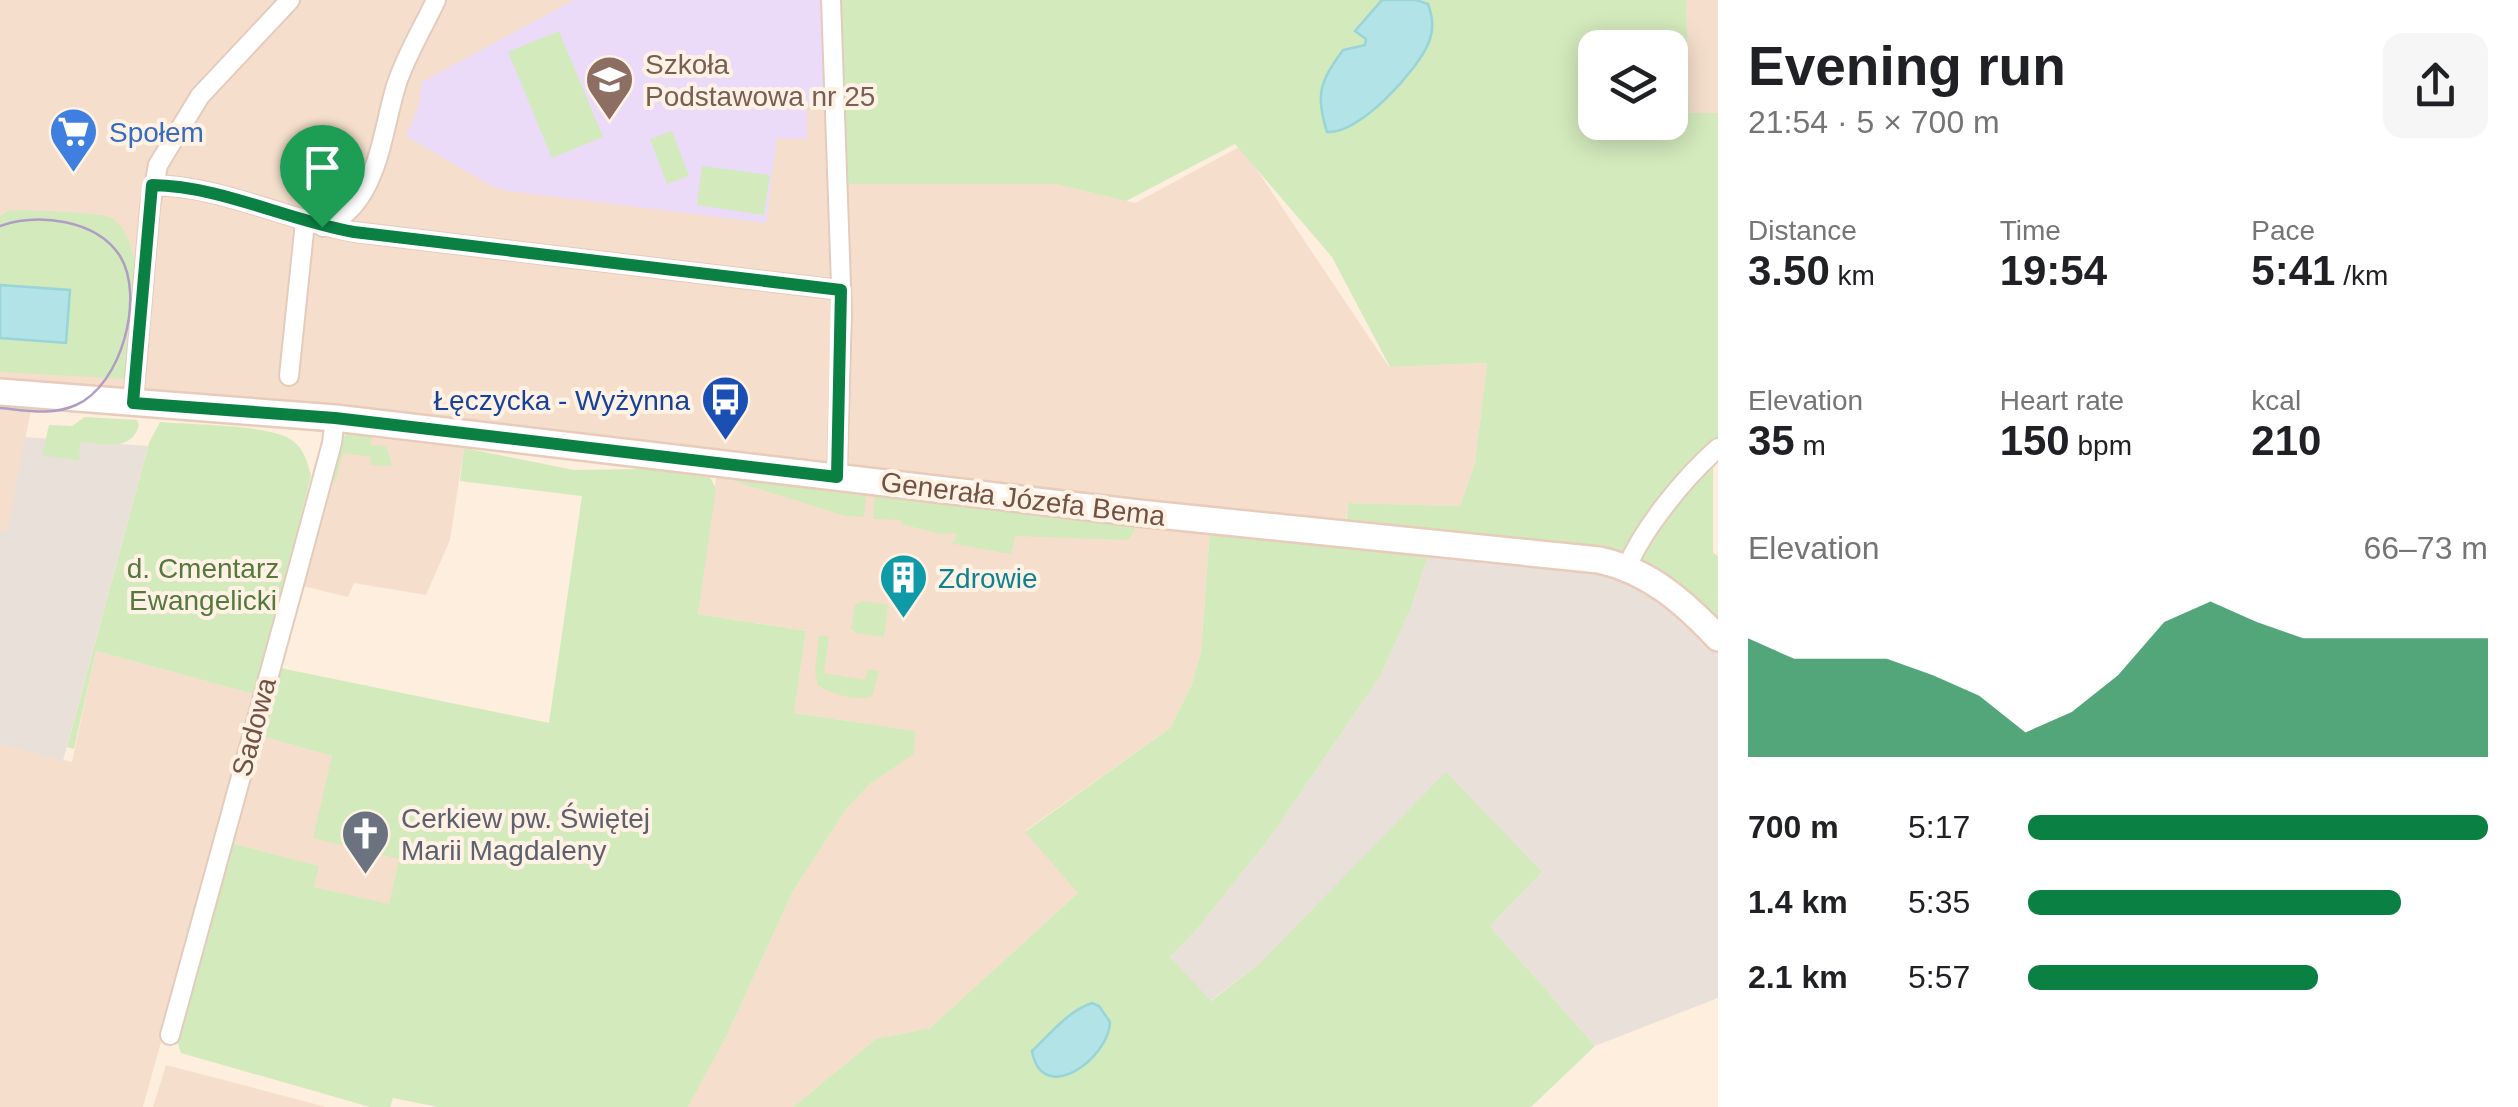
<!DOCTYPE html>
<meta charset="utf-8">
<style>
:root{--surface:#fff;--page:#f6f6f6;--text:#202124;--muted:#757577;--accent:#0b8043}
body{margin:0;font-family:Helvetica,sans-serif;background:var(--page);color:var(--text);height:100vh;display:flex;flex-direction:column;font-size:38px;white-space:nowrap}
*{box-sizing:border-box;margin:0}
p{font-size:32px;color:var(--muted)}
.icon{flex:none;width:55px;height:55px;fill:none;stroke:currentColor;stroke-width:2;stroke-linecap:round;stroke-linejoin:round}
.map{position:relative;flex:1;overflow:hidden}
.sheet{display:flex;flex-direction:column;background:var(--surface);width:800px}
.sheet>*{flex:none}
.tools{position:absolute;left:1578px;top:30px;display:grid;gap:20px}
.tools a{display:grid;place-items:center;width:110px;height:110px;border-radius:20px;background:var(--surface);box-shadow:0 5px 25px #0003;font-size:50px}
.pin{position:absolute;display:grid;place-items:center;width:85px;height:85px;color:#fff;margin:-102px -42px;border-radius:50% 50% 50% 0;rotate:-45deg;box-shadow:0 0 10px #0007}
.pin .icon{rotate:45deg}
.round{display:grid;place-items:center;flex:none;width:105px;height:105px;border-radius:20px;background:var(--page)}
.headline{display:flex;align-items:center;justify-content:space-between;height:170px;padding:0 30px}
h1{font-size:55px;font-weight:600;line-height:75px}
.stats{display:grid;grid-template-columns:repeat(3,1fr);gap:15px;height:170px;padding:10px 30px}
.stats div{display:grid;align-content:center}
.stats b{font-size:42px;font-weight:600}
.stats small{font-size:28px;font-weight:400}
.stats p{font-size:28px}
.chart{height:280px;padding:20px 30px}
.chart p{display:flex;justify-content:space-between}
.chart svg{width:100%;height:180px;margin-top:10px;fill:var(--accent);opacity:.7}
ul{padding:0 30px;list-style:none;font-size:32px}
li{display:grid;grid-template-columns:160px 120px 1fr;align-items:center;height:75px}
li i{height:25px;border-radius:12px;background:var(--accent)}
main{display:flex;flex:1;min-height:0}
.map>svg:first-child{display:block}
</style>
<main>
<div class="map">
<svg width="1718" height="1107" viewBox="0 0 1718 1107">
<rect width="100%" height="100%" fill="#fdeede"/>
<!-- residential -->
<path fill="#f5dfcc" d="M0,0H831L838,184H1056L1135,203L1241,146L1389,367L1487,363L1475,463L1460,506L1348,503L1345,530L0,378Z
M1686,0H1718V113L1689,114Z
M0,402L32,405L7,532L0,530Z
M346,435L464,448L450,540L426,595L354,583L348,597L303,586L340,441Z
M717,470L1210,528L1201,652L1192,684L1170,728L1025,831L1079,892L930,1028L876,1039L793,1107H688L726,1037L793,891L847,808L871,783L914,753V731L794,713L806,631L698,614Z
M96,651L257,695L143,1107H0V744L72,762Z
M261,736L332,756L399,859L389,905L314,887L318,866L231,843Z
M166,1065L224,1080L326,1107H153Z"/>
<!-- industrial -->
<path fill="#eae0da" d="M25,437L148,446L63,761L0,744V530L7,531Z
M1430,549L1574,563L1646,587L1718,649V998L1595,1046L1490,926L1542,872L1259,964L1210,1001L1170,957L1198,928L1271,836L1381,675L1412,605Z"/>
<!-- education -->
<path fill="#ebdbf9" d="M574,0H823L829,106H807V139L777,138L766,223L508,191L491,186L406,136L418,108L422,82Z"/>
<!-- green -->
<path fill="#d3eabc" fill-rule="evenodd" d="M831,0H1686L1689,113H1718V448L1713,452V553L1718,556V624L1656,571L1346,530L1348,503L1460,506L1475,463L1487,363L1390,367L1332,257L1235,144L1126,201L1056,184H838ZM1595,48H1670V122H1595Z
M559,31L603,137L552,158L508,52Z
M672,131L689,176L667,184L650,139Z
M702,166L770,175L764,215L697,205Z
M10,210C29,211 100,211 113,219C127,228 134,252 135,268L127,379L0,372V338L66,343L69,290L0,285V216Z
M85,417L137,420L139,425C131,453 103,443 80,442L79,461L42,455L49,425L72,426Z
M160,422C190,425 272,424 293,441C304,449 307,462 311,475L257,695L96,651L74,749L67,747L149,443Z
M347,434L372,437L371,445L386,446L392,466L370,465L371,457L343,453L335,483L329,481L340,439Z
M464,448L574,470L647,469L710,477L716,489L698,614L806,631L794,713L915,731L914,754L871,783L847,808L793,891L726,1037L688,1107H438L393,1098L390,1107H370L181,1053L177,1041L231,843L319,866L314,887L389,904L399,859L313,838L332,756L261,736L280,668L549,723L582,496L460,481Z
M737,478L866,494L864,517L845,516L737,482Z
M875,495L1133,527L1135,530L1128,540L1015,536L1011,554L948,543L955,542L956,533L941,534L901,524V520L873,519Z
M1210,528L1430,549L1412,605L1381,675L1271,836L1198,928L1170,957L1211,1001L1259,964L1446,772L1542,872L1490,926L1595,1046L1531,1107H793L876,1039L930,1028L1078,893L1025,832L1170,728L1192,684L1201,652Z
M862,601L888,605L884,637L856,633L851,628L855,605Z
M819,635L829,637L824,673L865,680L868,669L879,671L872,696C858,702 830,694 818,685L815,672Z"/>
<!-- water -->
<path fill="#b2e3e6" stroke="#98d4d8" stroke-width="2.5" d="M1382,0H1416L1428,4C1433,18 1434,28 1429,42C1418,70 1359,135 1327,132C1315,94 1320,82 1343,50L1365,45L1366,39L1355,31Z
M0,285L70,290L66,343L0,338Z
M1092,1003L1099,1006L1110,1022C1109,1059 1042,1107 1032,1051C1050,1034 1068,1011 1092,1003Z"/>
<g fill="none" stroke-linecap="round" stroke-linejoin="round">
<defs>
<path id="street" d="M831,0L842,313L837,477
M153,185C221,186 286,220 354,232L841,290
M323,227C378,206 381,135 396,86C405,57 423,28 436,0
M289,376L305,222
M133,403L150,207L158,165L200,96L290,0
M1627,567C1644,527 1685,477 1718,448
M170,1035L294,584L332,443L335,418"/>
<path id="secondary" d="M0,392L335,418L1139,513L1599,560C1649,571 1684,602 1718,638"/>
</defs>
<!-- street casing -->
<use href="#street" stroke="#e3cbbd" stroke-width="22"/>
<!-- secondary casing -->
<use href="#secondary" stroke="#e8cbba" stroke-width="30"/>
<!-- street -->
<use href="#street" stroke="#fff" stroke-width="18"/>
<!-- secondary -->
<use href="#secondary" stroke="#fff" stroke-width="25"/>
<!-- tram -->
<path stroke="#af9dc5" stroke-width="2.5" d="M0,226C38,213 96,219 120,256C145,296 122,385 76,405C52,416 25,410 0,408"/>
</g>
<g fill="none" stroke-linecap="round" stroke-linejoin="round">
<defs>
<path id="route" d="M152,185C221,186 286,220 354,232L841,290L837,477L335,418L133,403Z"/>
</defs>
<!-- route casing -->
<use href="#route" stroke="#fff" stroke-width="20"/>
<!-- route -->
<use href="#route" stroke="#0b8043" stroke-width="12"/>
</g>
<!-- icons -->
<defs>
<symbol id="school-pin" viewBox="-11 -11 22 30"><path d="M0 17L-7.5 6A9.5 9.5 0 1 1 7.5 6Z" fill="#8d6e63" stroke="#fff2e5"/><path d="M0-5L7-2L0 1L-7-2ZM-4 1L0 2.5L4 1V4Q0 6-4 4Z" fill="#fff"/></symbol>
<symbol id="supermarket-pin" viewBox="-11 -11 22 30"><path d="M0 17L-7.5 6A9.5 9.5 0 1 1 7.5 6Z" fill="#3f7fe0" stroke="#fff2e5"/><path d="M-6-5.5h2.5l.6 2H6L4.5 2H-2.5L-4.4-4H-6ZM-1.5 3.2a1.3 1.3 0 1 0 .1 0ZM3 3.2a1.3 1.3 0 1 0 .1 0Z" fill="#fff"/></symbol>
<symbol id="bus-pin" viewBox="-11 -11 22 30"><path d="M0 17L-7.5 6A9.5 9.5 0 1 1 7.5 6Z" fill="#1a4fb4" stroke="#fff2e5"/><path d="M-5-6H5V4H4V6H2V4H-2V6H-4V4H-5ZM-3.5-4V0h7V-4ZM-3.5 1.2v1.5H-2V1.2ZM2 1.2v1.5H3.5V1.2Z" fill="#fff"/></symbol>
<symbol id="building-pin" viewBox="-11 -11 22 30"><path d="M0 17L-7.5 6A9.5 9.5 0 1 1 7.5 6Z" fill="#0f9aa8" stroke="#fff2e5"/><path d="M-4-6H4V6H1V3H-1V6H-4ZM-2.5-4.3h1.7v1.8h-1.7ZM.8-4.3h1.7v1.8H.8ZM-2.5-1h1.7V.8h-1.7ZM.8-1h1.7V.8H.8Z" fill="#fff"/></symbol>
<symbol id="church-pin" viewBox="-11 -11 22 30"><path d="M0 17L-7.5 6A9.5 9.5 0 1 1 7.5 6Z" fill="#6b7280" stroke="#fff2e5"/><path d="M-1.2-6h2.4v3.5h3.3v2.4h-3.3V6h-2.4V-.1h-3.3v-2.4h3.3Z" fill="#fff"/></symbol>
</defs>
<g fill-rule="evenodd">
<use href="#school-pin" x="582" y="52" width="55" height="75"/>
<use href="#supermarket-pin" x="46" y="104" width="55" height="75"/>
<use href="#bus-pin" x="698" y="372" width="55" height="75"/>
<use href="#building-pin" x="876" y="550" width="55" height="75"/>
<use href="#church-pin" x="338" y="806" width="55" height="75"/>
</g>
<g text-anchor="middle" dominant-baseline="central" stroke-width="8" stroke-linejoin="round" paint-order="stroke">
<!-- education labels -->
<g font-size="28" fill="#785e54" stroke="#fff2e5" text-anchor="start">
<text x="645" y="64">Szkoła<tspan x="645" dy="32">Podstawowa nr 25</tspan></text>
</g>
<!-- shop labels -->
<g font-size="28" fill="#366cbe" stroke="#fff2e5" text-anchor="start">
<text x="109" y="132">Społem</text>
</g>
<!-- transit labels -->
<g font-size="28" fill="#164399" stroke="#fff2e5" text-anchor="end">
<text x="690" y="400">Łęczycka - Wyżynna</text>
</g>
<!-- street labels -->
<g font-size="28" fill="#735246" stroke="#fff2e5">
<text transform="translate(1023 499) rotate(7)">Generała Józefa Bema</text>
<text transform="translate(254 727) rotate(-75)">Sadowa</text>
</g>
<!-- park labels -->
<g font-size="28" fill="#54793d" stroke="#fff2e5">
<text x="203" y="568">d. Cmentarz<tspan x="203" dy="32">Ewangelicki</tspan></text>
</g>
<!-- culture labels -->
<g font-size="28" fill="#0d838f" stroke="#fff2e5" text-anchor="start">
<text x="938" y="578">Zdrowie</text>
</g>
<!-- worship labels -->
<g font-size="28" fill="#5b616d" stroke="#fff2e5" text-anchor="start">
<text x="401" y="818">Cerkiew pw. Świętej<tspan x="401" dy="32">Marii Magdaleny</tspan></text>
</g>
</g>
</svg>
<div class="tools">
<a><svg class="icon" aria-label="layers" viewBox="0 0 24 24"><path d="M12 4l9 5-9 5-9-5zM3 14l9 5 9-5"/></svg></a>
</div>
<div class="pin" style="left:322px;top:227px;background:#1e9e55"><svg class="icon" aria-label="arrive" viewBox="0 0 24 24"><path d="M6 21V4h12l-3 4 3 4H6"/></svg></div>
</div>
<section class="sheet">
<div class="headline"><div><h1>Evening run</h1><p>21:54 · 5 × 700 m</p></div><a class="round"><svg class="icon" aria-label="share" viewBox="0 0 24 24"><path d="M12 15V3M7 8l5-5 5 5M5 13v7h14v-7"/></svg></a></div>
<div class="stats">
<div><p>Distance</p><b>3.50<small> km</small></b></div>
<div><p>Time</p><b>19:54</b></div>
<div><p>Pace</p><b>5:41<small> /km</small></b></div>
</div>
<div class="stats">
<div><p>Elevation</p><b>35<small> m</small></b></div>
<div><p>Heart rate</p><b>150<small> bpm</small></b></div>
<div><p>kcal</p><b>210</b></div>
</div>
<div class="chart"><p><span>Elevation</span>66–73 m</p>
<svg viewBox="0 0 160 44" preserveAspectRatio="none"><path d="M0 44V15L10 20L20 20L30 20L40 24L50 29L60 38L70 33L80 24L90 11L100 6L110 11L120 15L130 15L140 15L150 15L160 15V44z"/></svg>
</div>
<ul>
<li><b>700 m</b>5:17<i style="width:100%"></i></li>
<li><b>1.4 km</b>5:35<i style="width:81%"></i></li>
<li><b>2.1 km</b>5:57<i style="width:63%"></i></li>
</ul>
</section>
</main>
